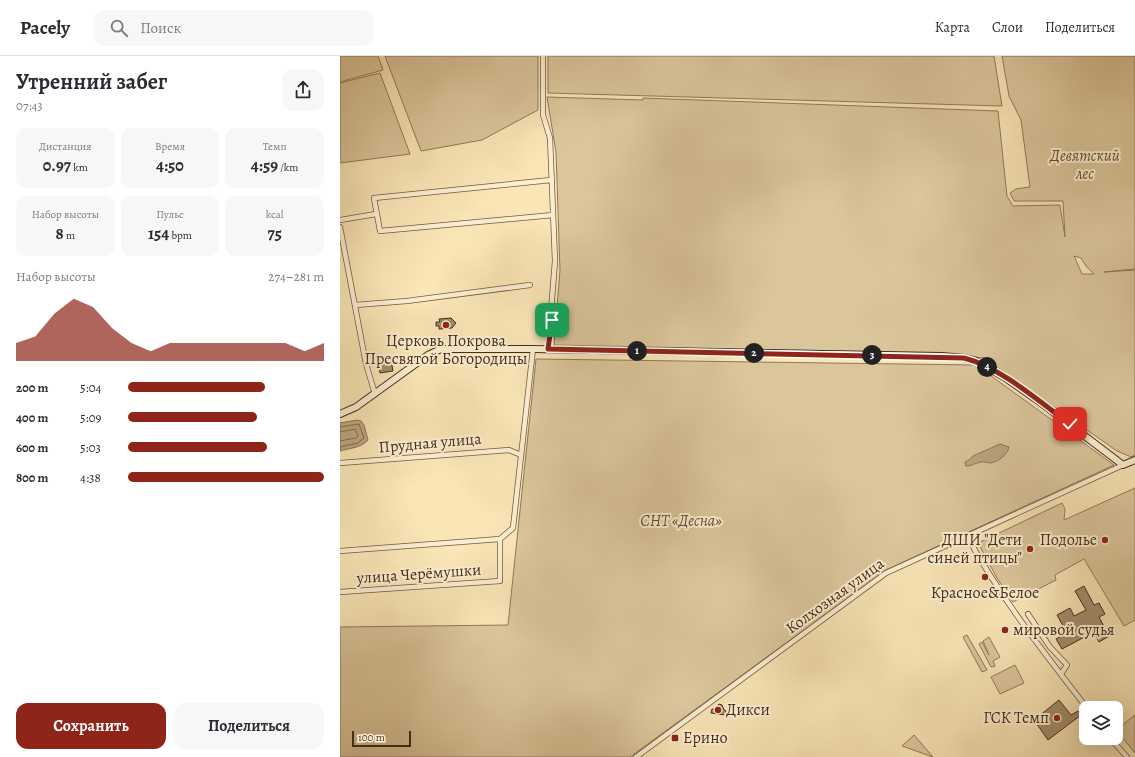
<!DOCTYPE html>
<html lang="ru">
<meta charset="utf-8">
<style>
:root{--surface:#fff;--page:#f7f7f7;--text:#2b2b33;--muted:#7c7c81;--line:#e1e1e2;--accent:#8f2418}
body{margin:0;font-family:Alegreya,serif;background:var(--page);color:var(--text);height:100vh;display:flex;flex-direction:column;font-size:15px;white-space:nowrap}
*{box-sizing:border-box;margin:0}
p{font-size:13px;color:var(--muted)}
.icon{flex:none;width:22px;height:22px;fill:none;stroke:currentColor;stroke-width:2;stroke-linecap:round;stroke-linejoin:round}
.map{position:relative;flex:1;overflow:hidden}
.panel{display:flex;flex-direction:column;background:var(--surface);width:340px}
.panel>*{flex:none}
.fabs{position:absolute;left:739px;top:645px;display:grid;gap:8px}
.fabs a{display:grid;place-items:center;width:44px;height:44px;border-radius:8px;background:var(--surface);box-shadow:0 4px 16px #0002;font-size:20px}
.scale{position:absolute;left:12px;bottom:10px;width:59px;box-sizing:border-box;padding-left:4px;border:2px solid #462c1a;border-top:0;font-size:11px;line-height:14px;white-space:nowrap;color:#462c1a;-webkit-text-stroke:3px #fbeed0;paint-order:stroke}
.pin{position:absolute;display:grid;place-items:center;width:34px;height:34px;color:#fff;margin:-17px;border-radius:8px;box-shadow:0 2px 6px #0006}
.km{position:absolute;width:20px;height:20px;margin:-10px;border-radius:50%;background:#222;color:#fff;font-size:11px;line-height:20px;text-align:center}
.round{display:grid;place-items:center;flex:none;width:42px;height:42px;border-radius:12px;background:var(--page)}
.overview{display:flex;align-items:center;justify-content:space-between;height:68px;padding:0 16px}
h1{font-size:22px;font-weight:700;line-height:30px}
.figures{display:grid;grid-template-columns:repeat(3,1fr);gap:6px;height:68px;padding:4px 16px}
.figures div{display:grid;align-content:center;border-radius:10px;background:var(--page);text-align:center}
.figures b{font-size:17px;font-weight:700}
.figures small{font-size:11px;font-weight:400}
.figures p{font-size:11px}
.chart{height:112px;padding:8px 16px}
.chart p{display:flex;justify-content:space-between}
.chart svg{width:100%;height:72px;margin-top:4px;fill:var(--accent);opacity:.7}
.action{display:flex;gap:8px;margin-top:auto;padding:8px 16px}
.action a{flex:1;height:46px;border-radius:12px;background:var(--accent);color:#fff;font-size:16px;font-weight:700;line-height:46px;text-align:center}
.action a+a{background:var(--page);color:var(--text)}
ul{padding:0 16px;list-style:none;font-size:13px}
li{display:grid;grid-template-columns:64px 48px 1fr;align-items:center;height:30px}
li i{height:10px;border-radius:5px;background:var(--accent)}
header{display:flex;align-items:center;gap:24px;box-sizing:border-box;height:56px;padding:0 20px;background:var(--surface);border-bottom:1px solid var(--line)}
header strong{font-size:19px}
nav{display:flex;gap:22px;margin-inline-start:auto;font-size:14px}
.search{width:280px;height:36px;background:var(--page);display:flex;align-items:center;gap:10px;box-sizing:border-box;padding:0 14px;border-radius:12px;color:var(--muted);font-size:15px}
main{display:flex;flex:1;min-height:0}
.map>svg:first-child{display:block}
</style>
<header>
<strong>Pacely</strong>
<div class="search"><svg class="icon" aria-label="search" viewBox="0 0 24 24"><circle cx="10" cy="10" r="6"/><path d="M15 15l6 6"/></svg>Поиск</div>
<nav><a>Карта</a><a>Слои</a><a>Поделиться</a></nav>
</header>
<main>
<section class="panel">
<div class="overview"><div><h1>Утренний забег</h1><p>07:43</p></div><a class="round"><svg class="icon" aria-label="share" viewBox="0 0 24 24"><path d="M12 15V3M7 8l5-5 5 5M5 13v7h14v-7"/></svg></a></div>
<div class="figures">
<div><p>Дистанция</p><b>0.97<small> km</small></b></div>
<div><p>Время</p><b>4:50</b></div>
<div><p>Темп</p><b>4:59<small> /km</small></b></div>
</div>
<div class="figures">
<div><p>Набор высоты</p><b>8<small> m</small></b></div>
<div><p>Пульс</p><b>154<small> bpm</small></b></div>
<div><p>kcal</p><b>75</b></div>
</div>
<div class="chart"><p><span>Набор высоты</span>274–281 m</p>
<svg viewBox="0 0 160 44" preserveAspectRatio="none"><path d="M0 44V33L10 29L20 15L30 6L40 11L50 24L60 33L70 38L80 33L90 33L100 33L110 33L120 33L130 33L140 33L150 38L160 33V44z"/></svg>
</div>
<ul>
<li><b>200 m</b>5:04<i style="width:70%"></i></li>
<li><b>400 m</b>5:09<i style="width:66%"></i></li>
<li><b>600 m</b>5:03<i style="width:71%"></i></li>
<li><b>800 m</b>4:38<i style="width:100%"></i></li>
</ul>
<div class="action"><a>Сохранить</a><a>Поделиться</a></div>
</section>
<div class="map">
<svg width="795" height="701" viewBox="0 0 795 701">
<rect width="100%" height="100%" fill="#f9e5b6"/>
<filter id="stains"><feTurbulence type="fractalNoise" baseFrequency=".005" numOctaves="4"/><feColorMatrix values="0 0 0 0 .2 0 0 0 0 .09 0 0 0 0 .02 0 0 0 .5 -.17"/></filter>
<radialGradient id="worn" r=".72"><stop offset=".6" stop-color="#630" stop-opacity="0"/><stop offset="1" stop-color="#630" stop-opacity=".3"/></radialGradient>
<!-- green -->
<path fill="#dbc69b" stroke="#90795a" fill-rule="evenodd" d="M0,0H38L43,14L0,26Z
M45,0H198V54L142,84L81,95Z
M208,0H654L662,50L208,37Z
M662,0H795V213L764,216L795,214V399L791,401L777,395L644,302L598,297L214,289L220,214L216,96L207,41L303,44V42L658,55L667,140L673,150L720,149L725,181L723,145H674L670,137L676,133L690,131L681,64L669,40ZM734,200L741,202L746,210L754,218H742Z
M40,17L70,98L0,107V27Z
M196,303L636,309L774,409L546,514L290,701H0V571L168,569Z
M795,432V564L784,570L744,503L715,519L716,524L673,546L657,522L638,487L722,447L725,453L724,464Z
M627,579L647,614L642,616L623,581Z
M649,581L660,601L653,605L655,610L651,611L639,588L642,586L649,599L643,585Z
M675,609L684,627L660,638L651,621Z
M795,659V697L776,674Z
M574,679L593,701L562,690Z"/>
<!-- water -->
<path fill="#bca681" stroke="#8d7558" d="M17,364L21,365L24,369L28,384C21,392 10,392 0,395V367Z
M660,388L669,391C668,398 658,406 651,407C647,407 644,405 641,406C635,407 632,410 626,410L625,406L629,404L633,400Z"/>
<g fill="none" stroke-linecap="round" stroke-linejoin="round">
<!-- shore -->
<path stroke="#81694e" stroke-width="1" d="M0,371L19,368L24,382L18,387L0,391
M0,376L15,373L18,380L16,382L0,385"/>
</g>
<!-- building -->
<path fill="#a38c6b" stroke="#462c1a" d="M111,262L116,267L112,272L99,273V270H96V266H100L99,263Z
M51,304L53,315L40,317L38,306Z
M744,530L754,549L759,547L765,558L759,561L766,574L768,573L771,579L759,586L754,576L722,593L716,583L727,577L717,559L730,552L734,560L746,554L735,535Z
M719,644L731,659L738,655L741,659L708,684L694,664Z
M379,648L382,649L384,654L386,655L385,659L371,657L372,653H374Z"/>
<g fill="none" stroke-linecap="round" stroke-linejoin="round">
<defs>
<path id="street" d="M203,0V59L210,82L215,205L208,293
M211,124L34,142L40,175L213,159
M0,164L36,158
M0,171L26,308L35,338
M15,249L67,245L190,229
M0,407L169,394L181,399
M627,480C660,541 704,597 747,652
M0,495L160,483
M0,536L160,525V483L173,472L193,293
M688,558L710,591L727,609L721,618
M770,682L787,701
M296,701L546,517L783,409"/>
<path id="secondary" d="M0,358L16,351L88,299L101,293H193L602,300L624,302L636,305L664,321L700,346L783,409L795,404"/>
</defs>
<!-- street casing -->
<use href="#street" stroke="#735a41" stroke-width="6"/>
<!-- secondary casing -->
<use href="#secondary" stroke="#462c1a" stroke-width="8"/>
<!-- street -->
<use href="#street" stroke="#fbeed0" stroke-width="4.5"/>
<!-- secondary -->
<use href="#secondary" stroke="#fbeed0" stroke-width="6"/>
</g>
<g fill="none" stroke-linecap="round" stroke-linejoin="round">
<defs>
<path id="route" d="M212,264L208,293L624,302C660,311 700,346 730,368"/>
</defs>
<!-- route casing -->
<use href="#route" stroke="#fff" stroke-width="8"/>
<!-- route -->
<use href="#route" stroke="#8f2418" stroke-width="5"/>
</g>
<!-- markers -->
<g fill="#8f2418" stroke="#fbeed0" stroke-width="1.5">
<circle cx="106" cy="269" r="4"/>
<circle cx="765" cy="484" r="4"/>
<circle cx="690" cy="493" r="4"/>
<circle cx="645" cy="521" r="4"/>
<circle cx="665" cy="574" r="4"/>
<circle cx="378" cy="654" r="4"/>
<circle cx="717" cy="662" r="4"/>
<rect x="331" y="678" width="8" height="8" rx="2"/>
</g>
<g text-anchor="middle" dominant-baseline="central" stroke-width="4" stroke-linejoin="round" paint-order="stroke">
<!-- park labels -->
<g font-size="16" font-style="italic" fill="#644b34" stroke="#fbeed0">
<text x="745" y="100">Девятский<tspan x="745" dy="18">лес</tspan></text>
<text x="341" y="465">СНТ «Десна»</text>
</g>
<!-- poi labels -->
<g font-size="16" fill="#462c1a" stroke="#fbeed0" text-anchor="end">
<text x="106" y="285" text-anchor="middle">Церковь Покрова<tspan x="106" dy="18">Пресвятой Богородицы</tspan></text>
<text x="682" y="484">ДШИ "Дети<tspan x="682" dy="18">синей птицы"</tspan></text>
<text x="757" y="484">Подолье</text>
<text x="645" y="537" text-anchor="middle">Красное&amp;Белое</text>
<text x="673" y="574" text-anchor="start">мировой судья</text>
<text x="386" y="654" text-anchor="start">Дикси</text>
<text x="709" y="662">ГСК Темп</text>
<text x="343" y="682" text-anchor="start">Ерино</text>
</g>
<!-- street labels -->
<g font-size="16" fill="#462c1a" stroke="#fbeed0">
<text transform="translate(90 387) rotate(-5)">Прудная улица</text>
<text transform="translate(79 518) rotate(-4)">улица Черёмушки</text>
<text transform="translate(495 540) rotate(-36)">Колхозная улица</text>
</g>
</g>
<rect width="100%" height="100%" filter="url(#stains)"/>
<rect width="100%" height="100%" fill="url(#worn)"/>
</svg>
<div class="fabs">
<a><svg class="icon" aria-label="layers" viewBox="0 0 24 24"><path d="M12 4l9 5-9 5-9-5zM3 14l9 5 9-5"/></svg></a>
</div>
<div class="scale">100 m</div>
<div class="pin" style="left:212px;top:264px;background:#1e9e55"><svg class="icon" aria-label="arrive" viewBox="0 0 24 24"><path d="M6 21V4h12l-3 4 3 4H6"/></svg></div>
<div class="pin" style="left:730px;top:368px;background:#d93025"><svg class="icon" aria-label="check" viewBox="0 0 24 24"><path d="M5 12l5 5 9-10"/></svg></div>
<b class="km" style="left:297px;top:295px">1</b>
<b class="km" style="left:414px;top:297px">2</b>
<b class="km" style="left:532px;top:299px">3</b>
<b class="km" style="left:647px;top:311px">4</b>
</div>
</main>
